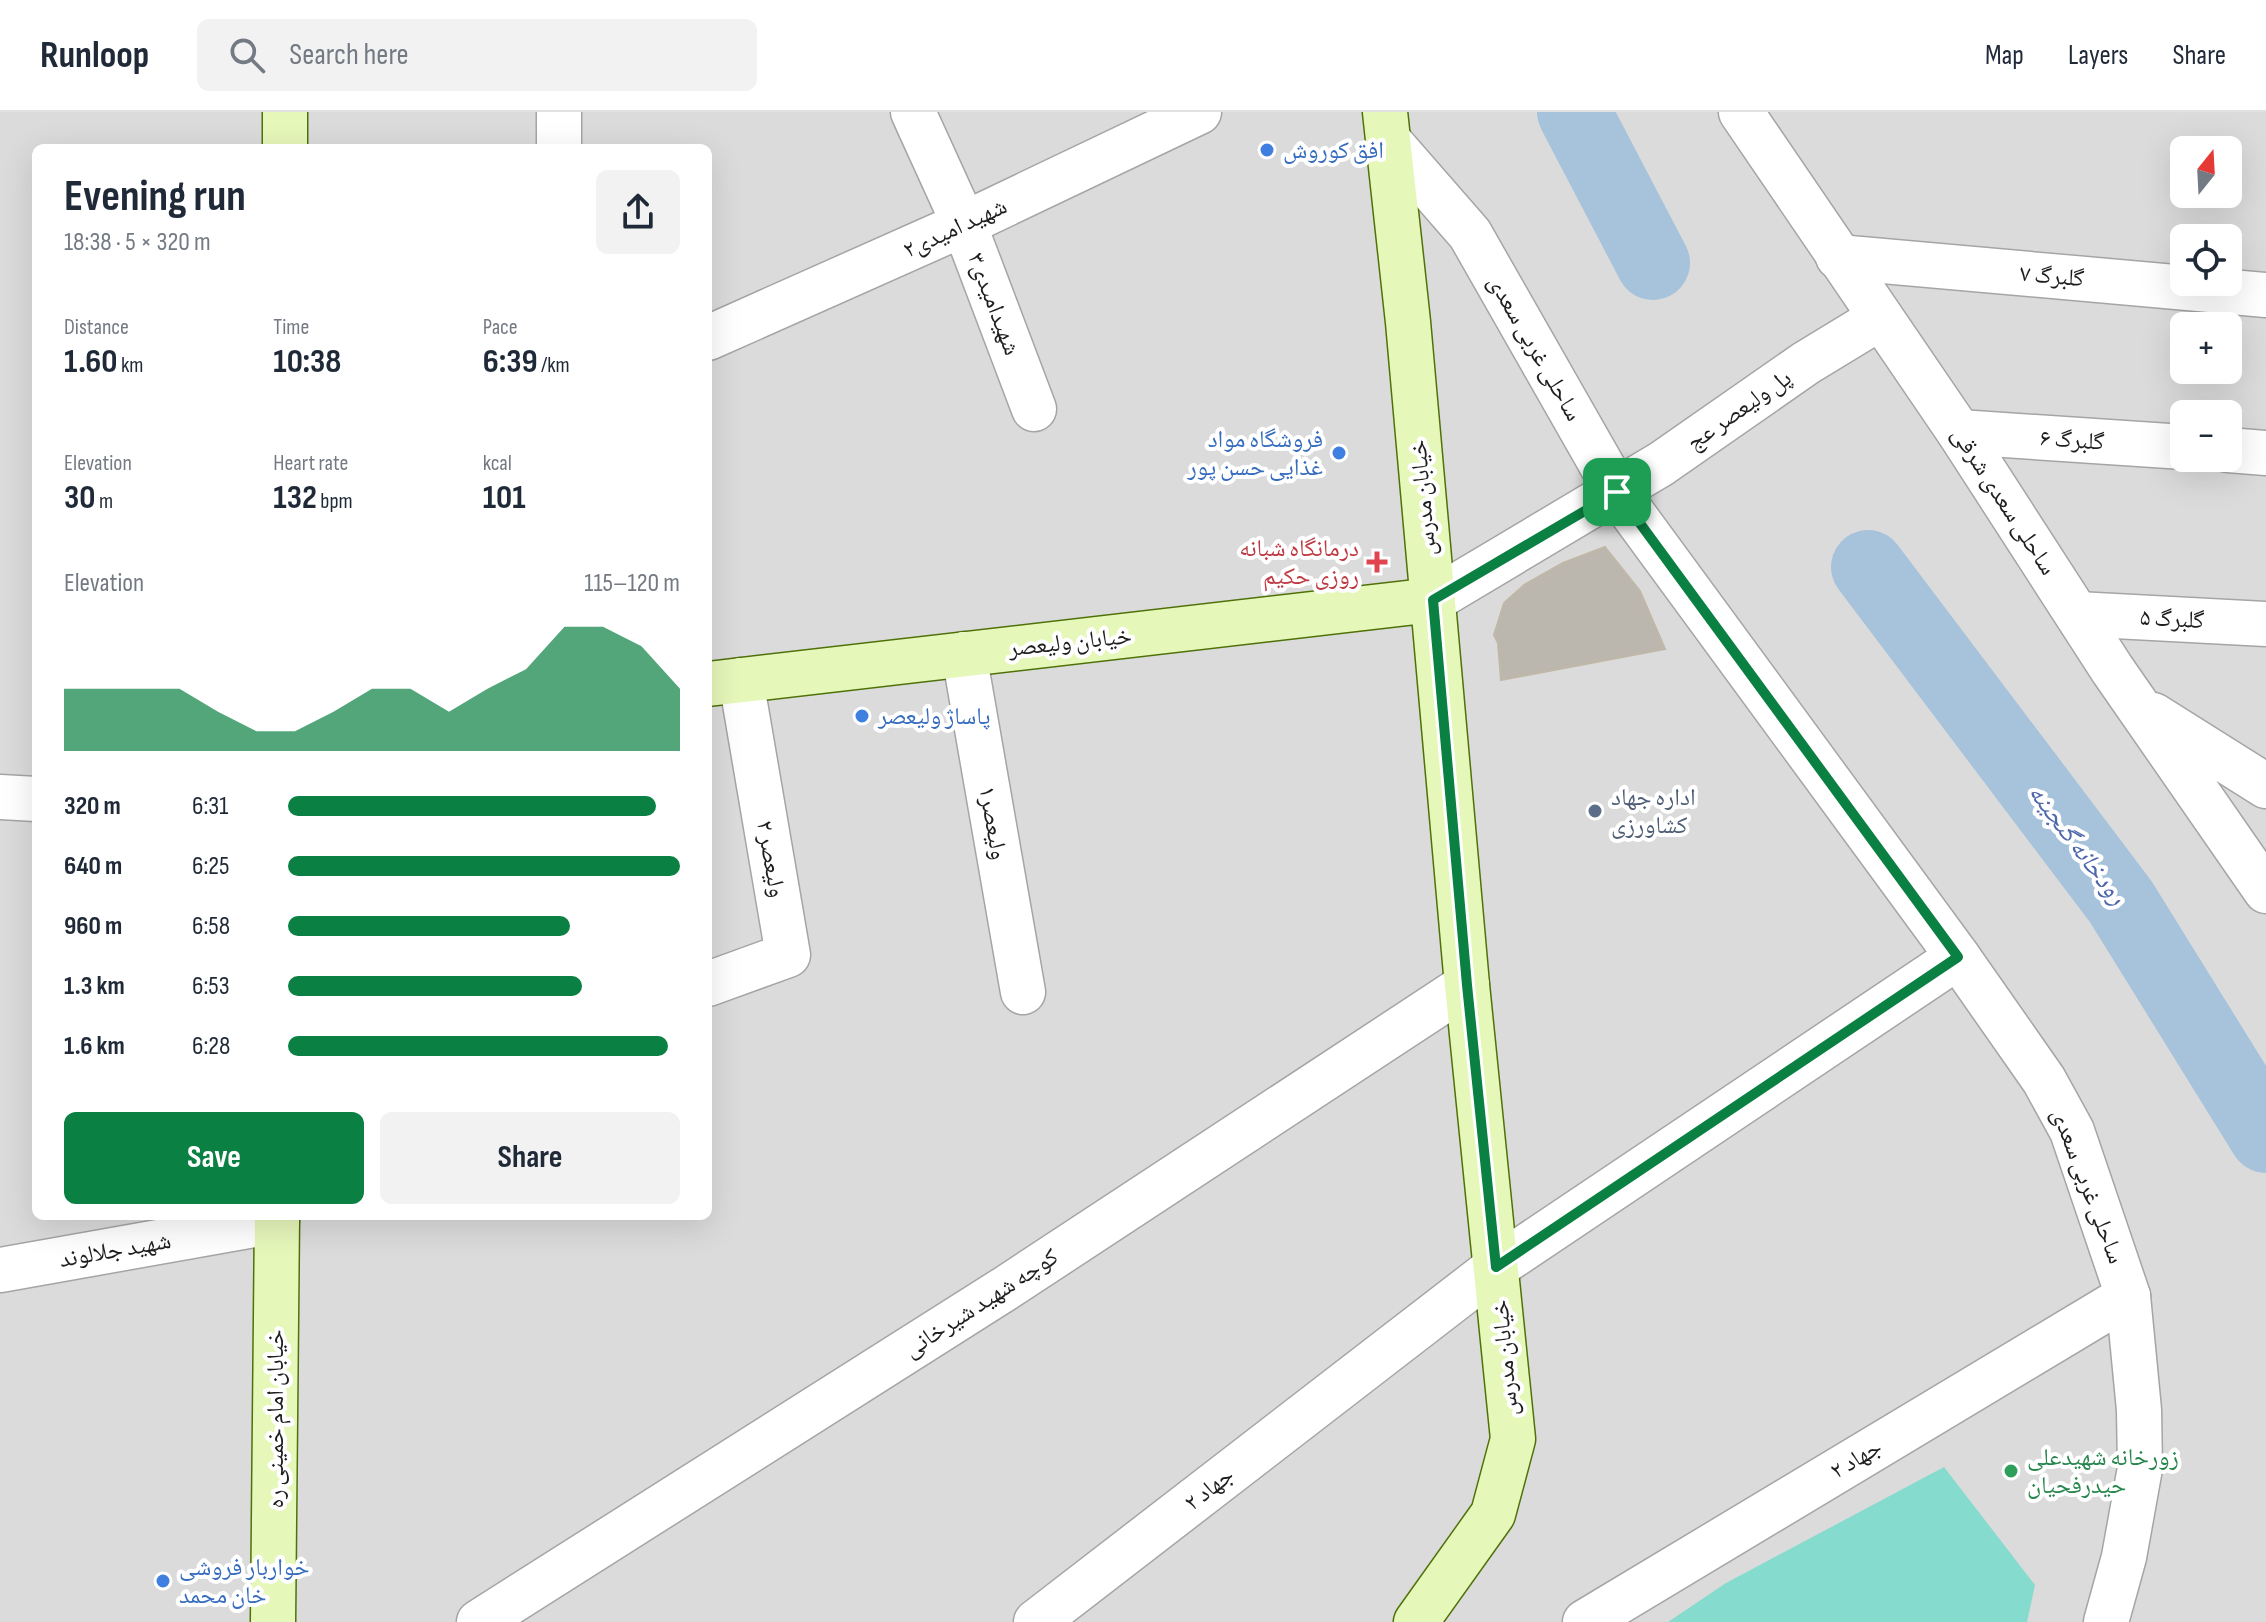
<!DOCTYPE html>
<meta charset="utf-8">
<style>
:root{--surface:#fff;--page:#f2f2f3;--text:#1f2937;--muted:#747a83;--line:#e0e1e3;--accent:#0b8043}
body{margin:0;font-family:"Sofia Sans Condensed","Noto Naskh Arabic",sans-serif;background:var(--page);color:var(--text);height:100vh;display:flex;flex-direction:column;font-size:30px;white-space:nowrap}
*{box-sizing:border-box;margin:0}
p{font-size:26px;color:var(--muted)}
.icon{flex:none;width:44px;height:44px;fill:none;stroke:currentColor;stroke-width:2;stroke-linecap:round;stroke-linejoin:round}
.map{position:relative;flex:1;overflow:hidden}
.side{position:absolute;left:32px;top:32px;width:680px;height:1076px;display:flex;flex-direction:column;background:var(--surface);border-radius:12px;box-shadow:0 8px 32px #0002}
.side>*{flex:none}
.needle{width:52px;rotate:18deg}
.tools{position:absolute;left:2170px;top:24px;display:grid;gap:16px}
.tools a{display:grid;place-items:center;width:72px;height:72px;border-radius:12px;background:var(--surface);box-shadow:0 8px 32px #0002;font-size:40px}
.pin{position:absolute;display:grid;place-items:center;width:68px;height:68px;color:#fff;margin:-34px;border-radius:16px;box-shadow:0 4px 12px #0006}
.round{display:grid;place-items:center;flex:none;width:84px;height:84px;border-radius:12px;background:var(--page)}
.headline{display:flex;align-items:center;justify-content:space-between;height:136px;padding:0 32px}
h1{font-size:44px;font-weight:700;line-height:60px}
.metrics{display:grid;grid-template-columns:repeat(3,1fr);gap:12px;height:136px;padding:8px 32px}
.metrics div{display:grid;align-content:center}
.metrics b{font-size:34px;font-weight:700}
.metrics small{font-size:22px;font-weight:400}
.metrics p{font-size:22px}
.chart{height:224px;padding:16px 32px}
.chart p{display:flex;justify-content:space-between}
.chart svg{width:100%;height:144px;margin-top:8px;fill:var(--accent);opacity:.7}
.cta{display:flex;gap:16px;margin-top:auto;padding:16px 32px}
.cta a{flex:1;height:92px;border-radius:12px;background:var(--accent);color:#fff;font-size:32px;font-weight:700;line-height:92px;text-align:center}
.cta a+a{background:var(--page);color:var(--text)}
ul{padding:0 32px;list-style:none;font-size:26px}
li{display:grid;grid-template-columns:128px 96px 1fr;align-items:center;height:60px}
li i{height:20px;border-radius:10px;background:var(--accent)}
header{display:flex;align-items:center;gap:48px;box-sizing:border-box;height:112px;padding:0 40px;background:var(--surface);border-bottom:2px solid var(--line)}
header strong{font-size:38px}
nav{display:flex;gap:44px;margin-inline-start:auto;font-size:28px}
.search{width:560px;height:72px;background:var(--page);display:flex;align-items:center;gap:20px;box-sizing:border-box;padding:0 28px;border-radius:12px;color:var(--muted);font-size:30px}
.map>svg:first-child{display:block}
</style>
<header>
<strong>Runloop</strong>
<div class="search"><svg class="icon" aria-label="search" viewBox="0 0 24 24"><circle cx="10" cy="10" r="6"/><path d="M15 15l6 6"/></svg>Search here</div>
<nav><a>Map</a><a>Layers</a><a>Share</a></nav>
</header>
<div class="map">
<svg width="2266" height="1510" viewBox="0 0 2266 1510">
<rect width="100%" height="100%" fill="#efeee4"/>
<!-- residential -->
<path fill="#dcdbdb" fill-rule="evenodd" d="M0,0H2266V1510H0ZM36,36H708V1104H36ZM2184,38H2228V82H2184ZM2184,126H2228V170H2184ZM2184,214H2228V258H2184ZM2184,302H2228V346H2184Z"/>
<!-- pitch -->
<path fill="#85dbce" d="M1944,1355L2035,1473L2027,1510H1668L1726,1471Z"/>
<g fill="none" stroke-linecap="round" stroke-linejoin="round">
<!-- river -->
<path stroke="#a6c3db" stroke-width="74" d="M1574,0L1653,151
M1868,455L2121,790L2266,1024"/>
</g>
<!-- building -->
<path fill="#bbb7ae" stroke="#c0b8a7" stroke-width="2" d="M1605,435L1640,479L1665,537L1501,568L1498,531L1494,523L1504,491L1524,473L1563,451Z"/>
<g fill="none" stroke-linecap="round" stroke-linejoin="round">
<defs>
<path id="minor" d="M913,0L964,112L1034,297
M559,36V0
M1838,145L2266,183
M708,226L964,112L1199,0
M1959,320L2184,335
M2228,338L2266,341
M2077,502L2266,512
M964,542L1023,880
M0,685L36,687
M708,872L788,843L741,568
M0,1158L277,1109
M479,1510L1006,1176L1467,873
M1036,1510L1496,1155L1958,845
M1585,1510L2128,1184"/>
<path id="tertiary" d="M1741,0L1959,320L2112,557L2266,779
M1388,28L1470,122L1617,380L1958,845L2044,968L2072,1019L2128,1184L2139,1298L2140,1356L2124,1445L2106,1510
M1433,488L1661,352L1806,251L1880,206
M2153,603L2266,674"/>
<path id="secondary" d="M1385,0L1408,210L1467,873L1513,1327L1493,1402L1416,1510
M285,36V0
M708,572L1433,488
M273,1510L277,1104"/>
</defs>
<!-- minor casing -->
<use href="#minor" stroke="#a5a5a5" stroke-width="47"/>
<!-- tertiary casing -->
<use href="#tertiary" stroke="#a5a5a5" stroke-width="47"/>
<!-- secondary casing -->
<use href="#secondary" stroke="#4e7208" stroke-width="47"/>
<!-- minor -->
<use href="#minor" stroke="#fff" stroke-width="44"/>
<!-- tertiary -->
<use href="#tertiary" stroke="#fff" stroke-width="44"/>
<!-- secondary -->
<use href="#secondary" stroke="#e6f7ba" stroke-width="44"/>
</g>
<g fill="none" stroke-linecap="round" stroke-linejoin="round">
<defs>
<path id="route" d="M1617,380L1958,845L1496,1155L1467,873L1433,488Z"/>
</defs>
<!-- route casing -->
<use href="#route" stroke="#fff" stroke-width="16"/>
<!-- route -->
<use href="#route" stroke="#0b8043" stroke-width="10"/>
</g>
<!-- markers -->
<g fill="#3f7fe0" stroke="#fff" stroke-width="3">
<circle cx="1267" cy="38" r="8"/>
<circle cx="1339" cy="341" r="8"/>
<circle cx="862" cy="604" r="8"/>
<circle cx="163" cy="1469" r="8"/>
</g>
<path fill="#e0444e" stroke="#fff" stroke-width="3" d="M1373 438h8v8h8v8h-8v8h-8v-8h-8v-8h8z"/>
<circle fill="#5c6f8a" stroke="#fff" stroke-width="3" cx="1595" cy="699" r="8"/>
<circle fill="#2e9e5b" stroke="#fff" stroke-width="3" cx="2011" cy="1359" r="8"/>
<g text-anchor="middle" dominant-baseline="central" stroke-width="8" stroke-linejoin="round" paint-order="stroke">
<!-- shop labels -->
<g font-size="24" fill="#366cbe" stroke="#fff" text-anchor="start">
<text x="1283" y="38">افق کوروش</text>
<text x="1323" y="327" text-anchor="end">فروشگاه مواد<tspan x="1323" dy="28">غذایی حسن پور</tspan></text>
<text x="878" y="604">پاساژ ولیعصر</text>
<text x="179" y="1455">خواربار فروشی<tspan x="179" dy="28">خان محمد</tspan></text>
</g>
<!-- street labels -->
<g font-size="24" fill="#1e1e1e" stroke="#fff">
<text transform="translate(955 116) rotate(-25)">شهید امیدی۲</text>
<text transform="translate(2052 164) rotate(5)">گلبرگ ۷</text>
<text transform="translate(994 192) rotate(69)">شهیدامیدی۳</text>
<text transform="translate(1535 236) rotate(60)">ساحلی غربی سعدی</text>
<text transform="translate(1739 298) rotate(-35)">پل ولیعصر عج</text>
<text transform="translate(2072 328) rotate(4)">گلبرگ ۶</text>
<text transform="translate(1423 386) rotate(-95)">خیابان مدرس</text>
<text transform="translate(2004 389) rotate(57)">ساحلی سعدی شرقی</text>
<text transform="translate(2172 507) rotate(3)">گلبرگ ۵</text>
<text transform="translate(1070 530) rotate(-6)">خیابان ولیعصر</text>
<text transform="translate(993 711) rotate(80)">ولیعصر۱</text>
<text transform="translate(771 747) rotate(80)">ولیعصر ۲</text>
<text transform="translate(2088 1074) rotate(69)">ساحلی غربی سعدی</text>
<text transform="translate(115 1138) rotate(-10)">شهید جلالوند</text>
<text transform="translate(981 1191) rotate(-33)">کوچه شهید شیرخانی</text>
<text transform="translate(1505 1246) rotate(-95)">خیابان مدرس</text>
<text transform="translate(275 1307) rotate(-90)">خیابان امام خمینی ره</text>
<text transform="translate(1856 1347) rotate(-31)">جهاد ۲</text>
<text transform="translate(1209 1377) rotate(-38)">جهاد ۲</text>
</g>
<!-- health labels -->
<g font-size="24" fill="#be3a42" stroke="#fff" text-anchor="end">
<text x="1359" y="436">درمانگاه شبانه<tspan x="1359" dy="28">روزی حکیم</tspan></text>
</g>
<!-- service labels -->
<g font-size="24" fill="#4e5e75" stroke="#fff" text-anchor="start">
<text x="1611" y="685">اداره جهاد<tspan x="1611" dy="28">کشاورزی</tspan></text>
</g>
<!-- leisure labels -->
<g font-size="24" fill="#27864d" stroke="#fff" text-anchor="start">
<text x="2027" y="1345">زورخانه شهیدعلی<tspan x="2027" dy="28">حیدرفحیان</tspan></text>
</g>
<!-- water labels -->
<g font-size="26" font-style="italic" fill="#4e67ab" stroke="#fff">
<text transform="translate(2077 733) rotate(53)">رودخانه گنجینه</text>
</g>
</g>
</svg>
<div class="tools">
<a><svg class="needle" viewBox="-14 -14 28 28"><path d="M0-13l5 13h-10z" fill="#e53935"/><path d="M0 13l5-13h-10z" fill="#747a83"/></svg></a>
<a><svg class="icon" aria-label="locate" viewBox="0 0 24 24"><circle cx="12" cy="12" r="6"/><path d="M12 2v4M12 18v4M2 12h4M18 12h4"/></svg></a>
<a>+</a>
<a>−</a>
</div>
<div class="pin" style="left:1617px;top:380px;background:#1e9e55"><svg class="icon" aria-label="arrive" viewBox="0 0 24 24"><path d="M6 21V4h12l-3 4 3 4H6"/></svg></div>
<section class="side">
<div class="headline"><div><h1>Evening run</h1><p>18:38 · 5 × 320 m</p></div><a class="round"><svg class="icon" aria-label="share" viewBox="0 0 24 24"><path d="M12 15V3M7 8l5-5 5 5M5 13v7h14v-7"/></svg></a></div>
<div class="metrics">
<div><p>Distance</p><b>1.60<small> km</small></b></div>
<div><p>Time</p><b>10:38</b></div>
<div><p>Pace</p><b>6:39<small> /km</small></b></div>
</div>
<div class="metrics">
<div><p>Elevation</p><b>30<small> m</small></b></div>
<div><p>Heart rate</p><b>132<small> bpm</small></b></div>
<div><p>kcal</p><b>101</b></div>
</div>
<div class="chart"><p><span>Elevation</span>115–120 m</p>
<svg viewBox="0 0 160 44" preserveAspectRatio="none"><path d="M0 44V25L10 25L20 25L30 25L40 32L50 38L60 38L70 32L80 25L90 25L100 32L110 25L120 19L130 6L140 6L150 12L160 25V44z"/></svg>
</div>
<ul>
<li><b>320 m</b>6:31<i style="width:94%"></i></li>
<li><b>640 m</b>6:25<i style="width:100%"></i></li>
<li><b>960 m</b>6:58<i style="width:72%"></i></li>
<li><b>1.3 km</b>6:53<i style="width:75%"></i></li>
<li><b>1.6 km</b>6:28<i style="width:97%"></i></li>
</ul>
<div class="cta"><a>Save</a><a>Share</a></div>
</section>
</div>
